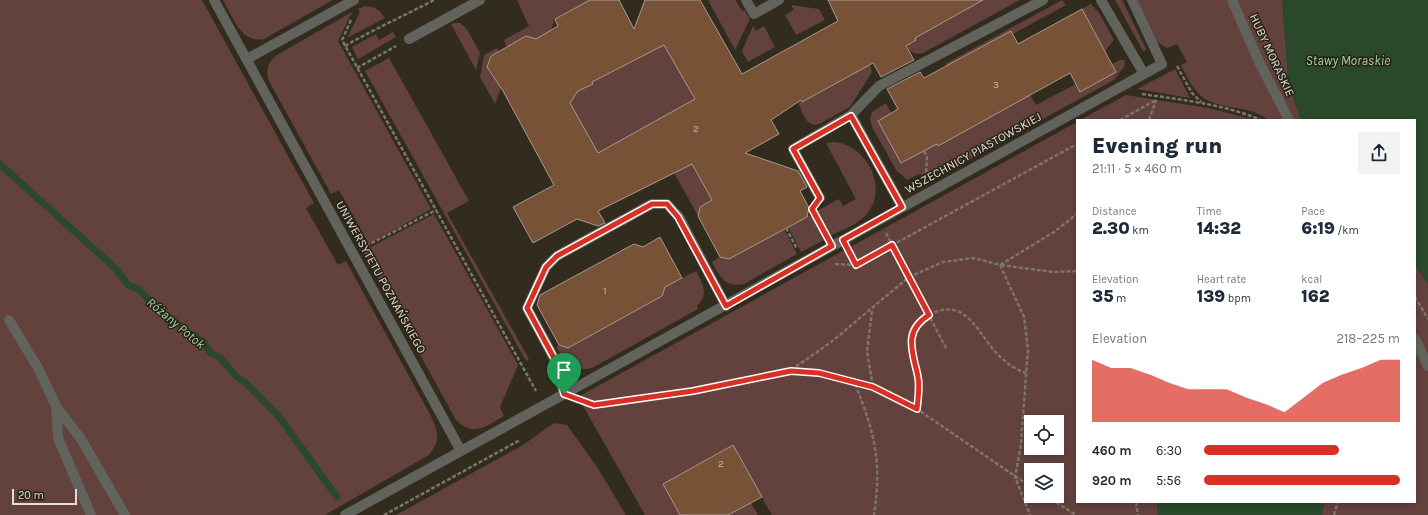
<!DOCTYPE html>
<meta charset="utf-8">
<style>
:root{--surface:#fff;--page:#f2f2f3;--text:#1f2937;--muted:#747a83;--accent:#d93025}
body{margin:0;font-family:Karla,sans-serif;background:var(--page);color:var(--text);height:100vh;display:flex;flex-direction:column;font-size:15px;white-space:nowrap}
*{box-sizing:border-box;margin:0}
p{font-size:13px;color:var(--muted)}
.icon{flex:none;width:22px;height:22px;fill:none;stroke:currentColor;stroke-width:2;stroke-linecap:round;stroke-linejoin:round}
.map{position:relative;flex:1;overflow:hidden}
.sheet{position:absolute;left:1076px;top:119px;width:340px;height:384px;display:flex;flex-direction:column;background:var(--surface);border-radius:0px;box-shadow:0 2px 6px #0003}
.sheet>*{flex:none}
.buttons{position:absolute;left:1024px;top:415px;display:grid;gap:8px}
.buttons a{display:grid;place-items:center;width:40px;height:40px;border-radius:0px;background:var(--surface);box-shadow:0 2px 6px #0003;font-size:20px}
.scale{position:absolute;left:12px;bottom:10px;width:65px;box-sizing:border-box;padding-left:4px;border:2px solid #e2ded6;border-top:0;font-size:11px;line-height:14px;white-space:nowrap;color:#e2ded6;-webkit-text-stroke:3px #282215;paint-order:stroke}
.pin{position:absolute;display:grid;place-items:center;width:34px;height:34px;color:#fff;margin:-41px -17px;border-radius:50% 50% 50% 0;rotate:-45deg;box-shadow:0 0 4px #0007}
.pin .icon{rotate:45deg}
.round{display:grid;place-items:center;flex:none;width:42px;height:42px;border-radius:0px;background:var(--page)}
.overview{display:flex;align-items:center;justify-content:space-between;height:68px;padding:0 16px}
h1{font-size:22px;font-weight:800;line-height:30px}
.stats{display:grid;grid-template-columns:repeat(3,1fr);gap:6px;height:68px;padding:4px 16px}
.stats div{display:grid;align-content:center}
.stats b{font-size:17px;font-weight:800}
.stats small{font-size:11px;font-weight:400}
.stats p{font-size:11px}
.chart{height:112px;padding:8px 16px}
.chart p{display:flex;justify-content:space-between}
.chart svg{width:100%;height:72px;margin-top:4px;fill:var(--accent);opacity:.7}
ul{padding:0 16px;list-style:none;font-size:13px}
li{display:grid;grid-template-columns:64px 48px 1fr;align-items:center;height:30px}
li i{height:10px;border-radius:5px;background:var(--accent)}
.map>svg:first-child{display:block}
</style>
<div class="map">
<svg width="1428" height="515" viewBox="0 0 1428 515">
<rect width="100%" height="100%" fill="#322c1f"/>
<!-- green -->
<path fill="#63413d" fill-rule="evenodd" d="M0,0H202L314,203L306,208L338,265L346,261L432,418C439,435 440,440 429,455L325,515H0Z
M223,0H333L264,39C241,44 233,17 223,0Z
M517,0H590L555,18L551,31L536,39L507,47L504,40L529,26Z
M708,0H737L736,1L742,11L744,10L750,19L735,50Z
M983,0H1020L923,53C913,55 909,52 904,42L905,38L914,41L916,40L915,38Z
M1062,0L1066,5L1013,34L1011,31L947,66L945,64Z
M1115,0H1122L1146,49L1145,51H1143Z
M1137,0H1428L1382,120H1268C1250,104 1215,111 1199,94C1191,86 1186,75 1181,65L1187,62L1177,44L1167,48L1157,42Z
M1091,4L1099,13L1114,40L1105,51L1082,9Z
M791,5L819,9L825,20L796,35L785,15L794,10Z
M365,6C375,7 379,9 385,18L347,38L360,12L358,9Z
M352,12L338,41L431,209L369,244L339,190L331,194L269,81C265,69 268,62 277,55Z
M652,22L694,94L692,96L693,98L702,100L604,152L602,150L597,161L594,160L597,151L596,149L593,150L566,100L571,66L593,84L592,82L638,57H640Z
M455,23H460L467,29L480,53L476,70L451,24Z
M753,26L756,31L764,26L775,47L748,62L742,51Z
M393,32L396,37L358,59L352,47L376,34L379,40Z
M497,48L499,51L491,56L487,66L492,72L491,75L502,76L499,85L501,88L495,104L480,77L484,55Z
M389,58L469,201L447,213L529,359L526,361L365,71Z
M865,60L869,62L872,72L850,107L819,124C806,128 803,112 798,103L810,98L809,97L822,89L823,91L830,87V85L851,76L850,74L859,69L860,71Z
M1120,60H1125L1124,67L1114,80L941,175L935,171L930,176L919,174L907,180L896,170L872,127L870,119L872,112L886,103L891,113L878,122L902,163L936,144L938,146L1030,95L1036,105L1076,84L1080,91L1116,72L1112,64Z
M1175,69L1190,98L1137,89Z
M1126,95L1208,108L1256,120H1080Z
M1077,122V502H1157L1158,515H772L732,445L663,484L680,515H645L578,397ZM1031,422H1057V448H1031ZM1031,470H1057V496H1031Z
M835,142C868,146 890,190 865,216C857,225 841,230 830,236L817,211L839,199L843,206L856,199L826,143Z
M691,162L712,200L700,207L698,216L673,171Z
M434,214L518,365L500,407L504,416C486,426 474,438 456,420L363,251Z
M812,214L818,220L828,238L801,252L788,227Z
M784,229L797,254L744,284C726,288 720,277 712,262L720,257L729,259Z
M1415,265L1428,283V515H1322L1324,502H1415Z
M696,271C702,283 710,295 697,305L698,309L592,368C573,372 565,363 556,347L559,345L569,348L662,296L665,287Z
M554,423L567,425L597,467L626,515H396L523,445Z
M751,503L758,515H728Z"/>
<!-- water -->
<path fill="#29492a" d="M1282,0H1428V283L1415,265V120H1300L1288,81Z
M1157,502H1324L1322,515H1158Z"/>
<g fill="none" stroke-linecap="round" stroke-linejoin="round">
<!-- stream -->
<path stroke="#29492a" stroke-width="7" d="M0,164L115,268L128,285L138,289L163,314L203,342L210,352L220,358L237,377L247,384L280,418L337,497"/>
</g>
<!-- building -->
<path fill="#785237" stroke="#aa998f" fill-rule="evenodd" d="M590,0H619L634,29L645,0H700L742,74L838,21L828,0H983L915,38L916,40L906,46L914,60L881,77L873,63L802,102L801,100L771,120L779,134L745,153L798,171L807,187L800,191L809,208L807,217L729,259L720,257L698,216L700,207L712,200L692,164L598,211L605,223L598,226L577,219L533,243L513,207L554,185L503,91L487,67L491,56L526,36L536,39L558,26L555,19ZM664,45L695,99L598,153L570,103L578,91L593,84L592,82Z
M1082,9L1116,72L1080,92L1070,73L938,146L937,144L901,163L878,121L898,109L887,89L920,72L924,78L1011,31L1018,44Z
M660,237L682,278L665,287L662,296L568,348L559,345L537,305L540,295L634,244L643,247Z
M733,445L762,497L728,515H680L663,484Z"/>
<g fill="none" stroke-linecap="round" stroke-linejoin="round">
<!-- path -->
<path stroke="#7b766b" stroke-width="2.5" stroke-dasharray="4 2" stroke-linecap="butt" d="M351,20L342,40L536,391
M345,46C374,29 404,16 434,0
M1177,66L1192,93L1201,102
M357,68L396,46
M1142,94C1183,100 1223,104 1261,120
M1120,120L1156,100
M1149,120L1156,100
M924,151L927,157L926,175
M815,213L825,233
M786,228L797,249
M886,233L947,350
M366,246L436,210
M850,253L856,265L1077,144
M835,264L856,265
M1000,265L1024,317L1028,349L1021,444L1015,477L1030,515
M1001,265L1053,272L1077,271
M1415,297L1428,319
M872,311L867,351L873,387
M791,370L830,343L909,277L943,262L973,258L1000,265L1054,232L1077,214
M855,384C875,433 882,462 874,515
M584,402L593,405L693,391L791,371L819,373L873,387L917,409L1031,487
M917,409C918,398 920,389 918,378C916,366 909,353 911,340C913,328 920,319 931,314C963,298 976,328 992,348C1002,360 1012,368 1026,373
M1046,496L1076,515
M1136,502L1138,515
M384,515L520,440
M1334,515L1338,502"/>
<!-- minor -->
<path stroke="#61635c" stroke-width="10" d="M214,0L461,451
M746,0L754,14L779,0
M1101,0L1144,74
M1232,0L1259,62L1289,120
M409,39L480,0
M247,59L354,0
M851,115L902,207
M820,198L793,149L851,115L879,86L1043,0
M9,320L38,368L56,406L81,439L125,515
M1415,339L1428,366
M564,394L554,358L527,308L546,267L557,256L652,204H667L679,217L726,306
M56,406L58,438L91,515
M345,515L1162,64L1132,0"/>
</g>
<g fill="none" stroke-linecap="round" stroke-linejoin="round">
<defs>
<path id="route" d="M851,116L902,207L843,240L856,265L892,245L929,315C902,332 913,352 918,377C920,388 918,398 917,409L873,387L819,373L791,371L693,391L594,405L564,394L554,358L527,308L546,267L557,256L652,204H667L678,217L726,306L832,246L812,209L820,198L793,149Z"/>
</defs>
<!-- route casing -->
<use href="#route" stroke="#fff" stroke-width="8"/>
<!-- route -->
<use href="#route" stroke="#d93025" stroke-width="5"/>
</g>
<g text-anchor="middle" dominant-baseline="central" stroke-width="3" stroke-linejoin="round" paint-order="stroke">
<!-- number labels -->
<g font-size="10" fill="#c8bbae">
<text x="996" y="85">3</text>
<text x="696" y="129">2</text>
<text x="605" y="291">1</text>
<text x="721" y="464">2</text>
</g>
<!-- street labels -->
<g font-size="12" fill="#e2ded6" stroke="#282215">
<text transform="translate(1272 55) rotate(65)">HUBY MORASKIE</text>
<text transform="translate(973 153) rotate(-29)">WSZECHNICY PIASTOWSKIEJ</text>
<text transform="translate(381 277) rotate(61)">UNIWERSYTETU POZNAŃSKIEGO</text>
</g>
<!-- water labels -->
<g font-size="13" font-style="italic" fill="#a2d9a1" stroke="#282215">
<text x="1348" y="60">Stawy Moraskie</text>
<text transform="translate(176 323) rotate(40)">Różany Potok</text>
</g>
</g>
</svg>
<div class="buttons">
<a><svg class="icon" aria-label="locate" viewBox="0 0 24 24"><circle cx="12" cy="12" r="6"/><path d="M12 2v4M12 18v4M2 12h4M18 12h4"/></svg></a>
<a><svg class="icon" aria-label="layers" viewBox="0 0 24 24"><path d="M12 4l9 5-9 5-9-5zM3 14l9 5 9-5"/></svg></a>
</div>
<div class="scale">20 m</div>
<div class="pin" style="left:564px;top:394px;background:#1e9e55"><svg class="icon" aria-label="arrive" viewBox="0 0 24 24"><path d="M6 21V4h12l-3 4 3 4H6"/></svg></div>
<section class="sheet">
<div class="overview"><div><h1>Evening run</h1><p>21:11 · 5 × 460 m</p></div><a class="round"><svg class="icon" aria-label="share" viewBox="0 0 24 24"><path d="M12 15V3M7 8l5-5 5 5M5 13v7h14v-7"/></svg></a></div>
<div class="stats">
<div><p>Distance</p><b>2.30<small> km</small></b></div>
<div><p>Time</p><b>14:32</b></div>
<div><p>Pace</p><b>6:19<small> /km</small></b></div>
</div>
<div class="stats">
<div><p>Elevation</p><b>35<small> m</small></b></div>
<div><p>Heart rate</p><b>139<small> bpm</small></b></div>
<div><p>kcal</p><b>162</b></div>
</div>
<div class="chart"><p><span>Elevation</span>218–225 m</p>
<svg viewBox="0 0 160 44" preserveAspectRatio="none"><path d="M0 44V6L10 11L20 11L30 15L40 20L50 24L60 24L70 24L80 29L90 33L100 38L110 29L120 20L130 15L140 11L150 6L160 6V44z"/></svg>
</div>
<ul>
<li><b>460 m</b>6:30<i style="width:69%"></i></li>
<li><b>920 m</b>5:56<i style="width:100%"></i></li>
</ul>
</section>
</div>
